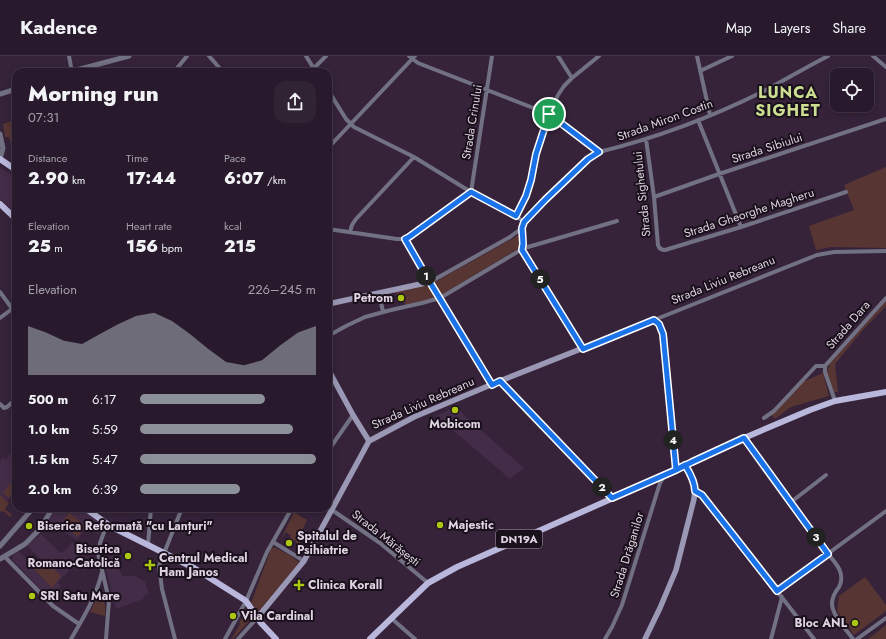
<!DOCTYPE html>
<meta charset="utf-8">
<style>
:root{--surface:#281a2c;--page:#302334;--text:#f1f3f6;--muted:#a5a1a9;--line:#443848;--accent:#8c9099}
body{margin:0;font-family:Jost,sans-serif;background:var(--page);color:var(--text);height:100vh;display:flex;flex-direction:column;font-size:15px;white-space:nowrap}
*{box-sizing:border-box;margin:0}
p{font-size:13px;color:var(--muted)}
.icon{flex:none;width:22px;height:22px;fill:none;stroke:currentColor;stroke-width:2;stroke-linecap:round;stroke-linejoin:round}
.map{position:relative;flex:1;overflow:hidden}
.side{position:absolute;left:12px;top:12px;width:320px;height:444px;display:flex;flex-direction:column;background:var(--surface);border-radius:12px;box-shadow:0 2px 10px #0003,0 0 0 1px var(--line)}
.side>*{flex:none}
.fabs{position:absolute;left:830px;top:12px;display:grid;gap:8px}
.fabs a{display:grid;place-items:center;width:44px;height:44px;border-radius:8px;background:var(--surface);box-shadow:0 2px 10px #0003,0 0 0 1px var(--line);font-size:20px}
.pin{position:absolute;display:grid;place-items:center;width:34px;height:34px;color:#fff;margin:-17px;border:2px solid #fff;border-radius:50%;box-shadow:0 1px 4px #0007}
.km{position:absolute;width:20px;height:20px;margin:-10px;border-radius:50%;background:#222;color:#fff;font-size:11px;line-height:20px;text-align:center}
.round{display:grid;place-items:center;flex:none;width:42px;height:42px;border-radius:12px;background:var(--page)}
.head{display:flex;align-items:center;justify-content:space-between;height:68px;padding:0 16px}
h1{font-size:22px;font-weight:800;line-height:30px}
.stats{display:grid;grid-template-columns:repeat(3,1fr);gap:6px;height:68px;padding:4px 16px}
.stats div{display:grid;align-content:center}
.stats b{font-size:17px;font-weight:800}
.stats small{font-size:11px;font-weight:400}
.stats p{font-size:11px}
.chart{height:112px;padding:8px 16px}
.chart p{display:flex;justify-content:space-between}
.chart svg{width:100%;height:72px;margin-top:4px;fill:var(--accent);opacity:.7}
ul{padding:0 16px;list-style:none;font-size:13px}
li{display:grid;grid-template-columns:64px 48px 1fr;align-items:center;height:30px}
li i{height:10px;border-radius:5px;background:var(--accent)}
header{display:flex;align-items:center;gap:24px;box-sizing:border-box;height:56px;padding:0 20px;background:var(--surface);border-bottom:1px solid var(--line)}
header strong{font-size:19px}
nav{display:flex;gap:22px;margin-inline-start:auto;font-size:14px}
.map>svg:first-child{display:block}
</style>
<header>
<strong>Kadence</strong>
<nav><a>Map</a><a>Layers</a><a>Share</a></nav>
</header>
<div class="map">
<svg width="886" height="583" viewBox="0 0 886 583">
<rect width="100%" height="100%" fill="#36233a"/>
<!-- built -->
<path fill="#432c48" d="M0,112L16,121V157L0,143Z
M457,350L464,359L524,412L510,423L436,360Z
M11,396L16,400V435L7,445L0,439V405L3,401L6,403Z
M57,452H81L102,468L99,478L84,474L77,484L47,466Z
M41,478L51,488L61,497L66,494L72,486L81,494L66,519L63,520L58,527L61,530L58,534V537L50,544L12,503L13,499L19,495L27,504L26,505L52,532L49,509L44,503L42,505L27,489Z
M115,500L122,520H136L145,526L149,538L145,539L143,543L116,553L103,503Z"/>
<!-- green -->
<path fill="#563533" d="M12,65L16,67V86L15,87L11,88L9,81H5L3,68Z
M886,111V192L831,191L816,194L809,170L854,154L844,129Z
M519,179L521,180V191L441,239L433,227Z
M422,229C430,231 432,234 436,242L405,249L404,239H401V238L397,239L396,236Z
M886,245V250L862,275L835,308L838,336H834L827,316L830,307Z
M823,317L829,340L791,351L775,363L771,358L802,326Z
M11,426L16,430V433L9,442L3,437Z
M0,439L9,447L5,453L12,459L10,461L4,455L2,456L0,455Z
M294,456L307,464L300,479L303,481L298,489L296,487V485L294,484L292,486L288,484L291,480L286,476L280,485Z
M69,457L86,470L78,481L61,468Z
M274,491L288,498L299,506L293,514L258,556L251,547L271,493Z
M44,503L61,520L52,532L34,513Z
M865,521L886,549V555L854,579L837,555L839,540Z
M99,543C107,545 105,553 105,560L90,556L96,544Z
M248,553L254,560L233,583H231L232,582L240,568L239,567Z
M886,569V583H868Z"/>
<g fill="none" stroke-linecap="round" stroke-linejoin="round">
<!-- minor -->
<path stroke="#727183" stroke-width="4" d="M69,0L72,16
M209,0L223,16
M306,0L316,16
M409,0L418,7L549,58L599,96
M558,0L572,22
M697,0L710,59
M873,0L886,11
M700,15L732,0
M174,16L187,0
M310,16L326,0
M328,34L346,63L354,71L414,101L471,136L516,160L524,166
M698,64L741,171
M646,83L654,141L658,189C659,192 661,194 665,194L741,171L846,136
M328,92L415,0
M471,136L492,0
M654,141L719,118L886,63
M516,160L526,140L531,124L536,98L549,58L558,39L564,30L572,22L599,0
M328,173L397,183H405L409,181L471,136
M350,176L352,169L356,163L414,101
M405,183L430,226L510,181L522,172
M522,194L523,188L522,172L524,166L545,144L588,103L599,96C656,82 712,61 764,35C786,23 807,11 828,0
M522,194L583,293
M0,236L16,258
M379,237L383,256
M0,262L12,253
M654,264L817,199L834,196L886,195
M328,280L346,270L365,261L391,254L422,247L440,242L519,195L528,191L617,165
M825,310V316L835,345
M500,325L612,442
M0,348L4,352L7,351L16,343
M764,362L774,355L816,310H825L886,242
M744,382L828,498C836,507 846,518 839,531C835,536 832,541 832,548C833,561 846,573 853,583
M328,395L353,359
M695,435L703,439L814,583
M791,446L826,419
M332,454L380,487L428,527
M273,486L304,505
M148,489L151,452
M5,501L53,550L79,568
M777,535L886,455
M391,562L415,583
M71,583C84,561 96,541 102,516
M106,583L109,544L102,514L98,497L100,487L107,468
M175,583L162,533L159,510L182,452
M225,583L246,545L267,496L292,452
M238,583L257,562
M605,583L612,571L622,549L660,427L664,421
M771,583L782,541
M857,583L886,562"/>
<!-- tertiary -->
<path stroke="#727183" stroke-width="5" d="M69,16L129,0
M0,38L16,33
M0,78L3,92L0,103
M0,490L33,452
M0,503L25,488L39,474L53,452"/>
<!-- secondary -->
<path stroke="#9a98b4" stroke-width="5.5" d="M328,248L430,226L491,329
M328,313L353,359L369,385
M257,562L304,505L369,385L371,384L414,361L500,325L654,264L659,268L663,278L676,407L675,414
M645,583L660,552L676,514L694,443L695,431L688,415L685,409"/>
<!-- primary -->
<path stroke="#b9b7db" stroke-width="6" d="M0,103L16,114
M0,148L16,163
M85,452L110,470L194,512L243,543L246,545L261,567L276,583
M370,583L428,527L457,511L670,417L744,382L810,354L835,345L886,336"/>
</g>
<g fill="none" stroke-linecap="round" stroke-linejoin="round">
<defs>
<path id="route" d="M549,58L536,98L531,124L526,140L516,160L471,136L409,181L405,183L428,223L492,329L500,325L612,442L676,414L692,406L744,382L828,498L777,535L702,439L695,435C695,426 690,417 685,409L676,414L663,278L659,268L654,264L583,293L522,194L523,188L522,172L524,166L545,144L588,103L599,96L549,58"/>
</defs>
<!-- route casing -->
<use href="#route" stroke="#fff" stroke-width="8"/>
<!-- route -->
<use href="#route" stroke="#1a73e8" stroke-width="5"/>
</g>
<!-- markers -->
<g fill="#acc612" stroke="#19101b" stroke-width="1.5">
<circle cx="401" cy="242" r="4"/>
<circle cx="455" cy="354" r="4"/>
<circle cx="440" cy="469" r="4"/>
<circle cx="29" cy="470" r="4"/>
<circle cx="289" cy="487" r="4"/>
<circle cx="128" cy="500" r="4"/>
<path d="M148 503h4v4h4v4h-4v4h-4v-4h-4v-4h4z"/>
<path d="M297 523h4v4h4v4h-4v4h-4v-4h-4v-4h4z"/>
<circle cx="32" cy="540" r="4"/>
<circle cx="233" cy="560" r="4"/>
<circle cx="855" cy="567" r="4"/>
</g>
<g text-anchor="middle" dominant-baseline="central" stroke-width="4" stroke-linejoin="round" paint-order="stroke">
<!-- shield labels -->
<rect fill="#19101b" stroke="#a498a6" stroke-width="1" x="496" y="474" width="46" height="18" rx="3"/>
<g font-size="11" font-weight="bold" fill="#dfd3e2">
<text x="519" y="483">DN19A</text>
</g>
<!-- street labels -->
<g font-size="12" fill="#dfd3e2" stroke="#19101b">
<text transform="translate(665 64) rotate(-20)">Strada Miron Costin</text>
<text transform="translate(472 66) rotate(-81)">Strada Crinului</text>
<text transform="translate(767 92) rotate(-18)">Strada Sibiului</text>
<text transform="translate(642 138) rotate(-96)">Strada Sighetului</text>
<text transform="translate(749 157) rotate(-18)">Strada Gheorghe Magheru</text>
<text transform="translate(723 224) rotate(-22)">Strada Liviu Rebreanu</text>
<text transform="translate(848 269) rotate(-49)">Strada Dara</text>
<text transform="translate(423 347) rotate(-24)">Strada Liviu Rebreanu</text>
<text transform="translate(386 482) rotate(38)">Strada Mărășești</text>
<text transform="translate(627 499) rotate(-73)">Strada Drăganilor</text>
</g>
<!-- poi labels -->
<g font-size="12" font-weight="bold" fill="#dfd3e2" stroke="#19101b" text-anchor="start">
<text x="393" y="242" text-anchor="end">Petrom</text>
<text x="455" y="368" text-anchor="middle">Mobicom</text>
<text x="448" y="469">Majestic</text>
<text x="37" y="470">Biserica Reformată "cu Lanțuri"</text>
<text x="297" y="480">Spitalul de<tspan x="297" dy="14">Psihiatrie</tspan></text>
<text x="120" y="493" text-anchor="end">Biserica<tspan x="120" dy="14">Romano-Catolică</tspan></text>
<text x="159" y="502">Centrul Medical<tspan x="159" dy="14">Ham Janos</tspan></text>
<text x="308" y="529">Clinica Korall</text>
<text x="40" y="540">SRI Satu Mare</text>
<text x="241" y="560">Vila Cardinal</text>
<text x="847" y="567" text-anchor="end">Bloc ANL</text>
</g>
<!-- district labels -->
<g font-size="16" font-weight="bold" letter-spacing="1" fill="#ccde92" stroke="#19101b">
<text x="788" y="36">LUNCA<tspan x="788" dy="18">SIGHET</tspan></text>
</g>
</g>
</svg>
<div class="fabs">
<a><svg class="icon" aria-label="locate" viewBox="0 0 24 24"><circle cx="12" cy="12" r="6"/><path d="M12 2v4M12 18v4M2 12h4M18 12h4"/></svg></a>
</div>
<div class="pin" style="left:549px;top:58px;background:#1e9e55"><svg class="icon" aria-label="arrive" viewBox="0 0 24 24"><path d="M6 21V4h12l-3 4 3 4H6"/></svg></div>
<b class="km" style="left:426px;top:220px">1</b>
<b class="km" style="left:602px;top:431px">2</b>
<b class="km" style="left:816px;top:481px">3</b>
<b class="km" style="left:673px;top:384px">4</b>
<b class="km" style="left:540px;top:223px">5</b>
<section class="side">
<div class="head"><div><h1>Morning run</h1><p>07:31</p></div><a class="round"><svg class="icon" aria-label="share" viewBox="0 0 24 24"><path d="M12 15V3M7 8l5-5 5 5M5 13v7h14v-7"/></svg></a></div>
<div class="stats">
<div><p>Distance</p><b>2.90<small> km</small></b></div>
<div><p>Time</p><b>17:44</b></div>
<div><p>Pace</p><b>6:07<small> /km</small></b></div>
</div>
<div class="stats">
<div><p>Elevation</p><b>25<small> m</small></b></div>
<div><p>Heart rate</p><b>156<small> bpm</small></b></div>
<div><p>kcal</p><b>215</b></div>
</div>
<div class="chart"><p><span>Elevation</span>226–245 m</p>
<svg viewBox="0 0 160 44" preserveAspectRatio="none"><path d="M0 44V14L10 18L20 23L30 25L40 19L50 13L60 8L70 6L80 11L90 19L100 28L110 36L120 38L130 35L140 26L150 18L160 14V44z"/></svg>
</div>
<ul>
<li><b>500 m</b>6:17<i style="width:71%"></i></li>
<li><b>1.0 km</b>5:59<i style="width:87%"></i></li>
<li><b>1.5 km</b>5:47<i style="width:100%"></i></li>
<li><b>2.0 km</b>6:39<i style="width:57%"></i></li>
</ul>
</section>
</div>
